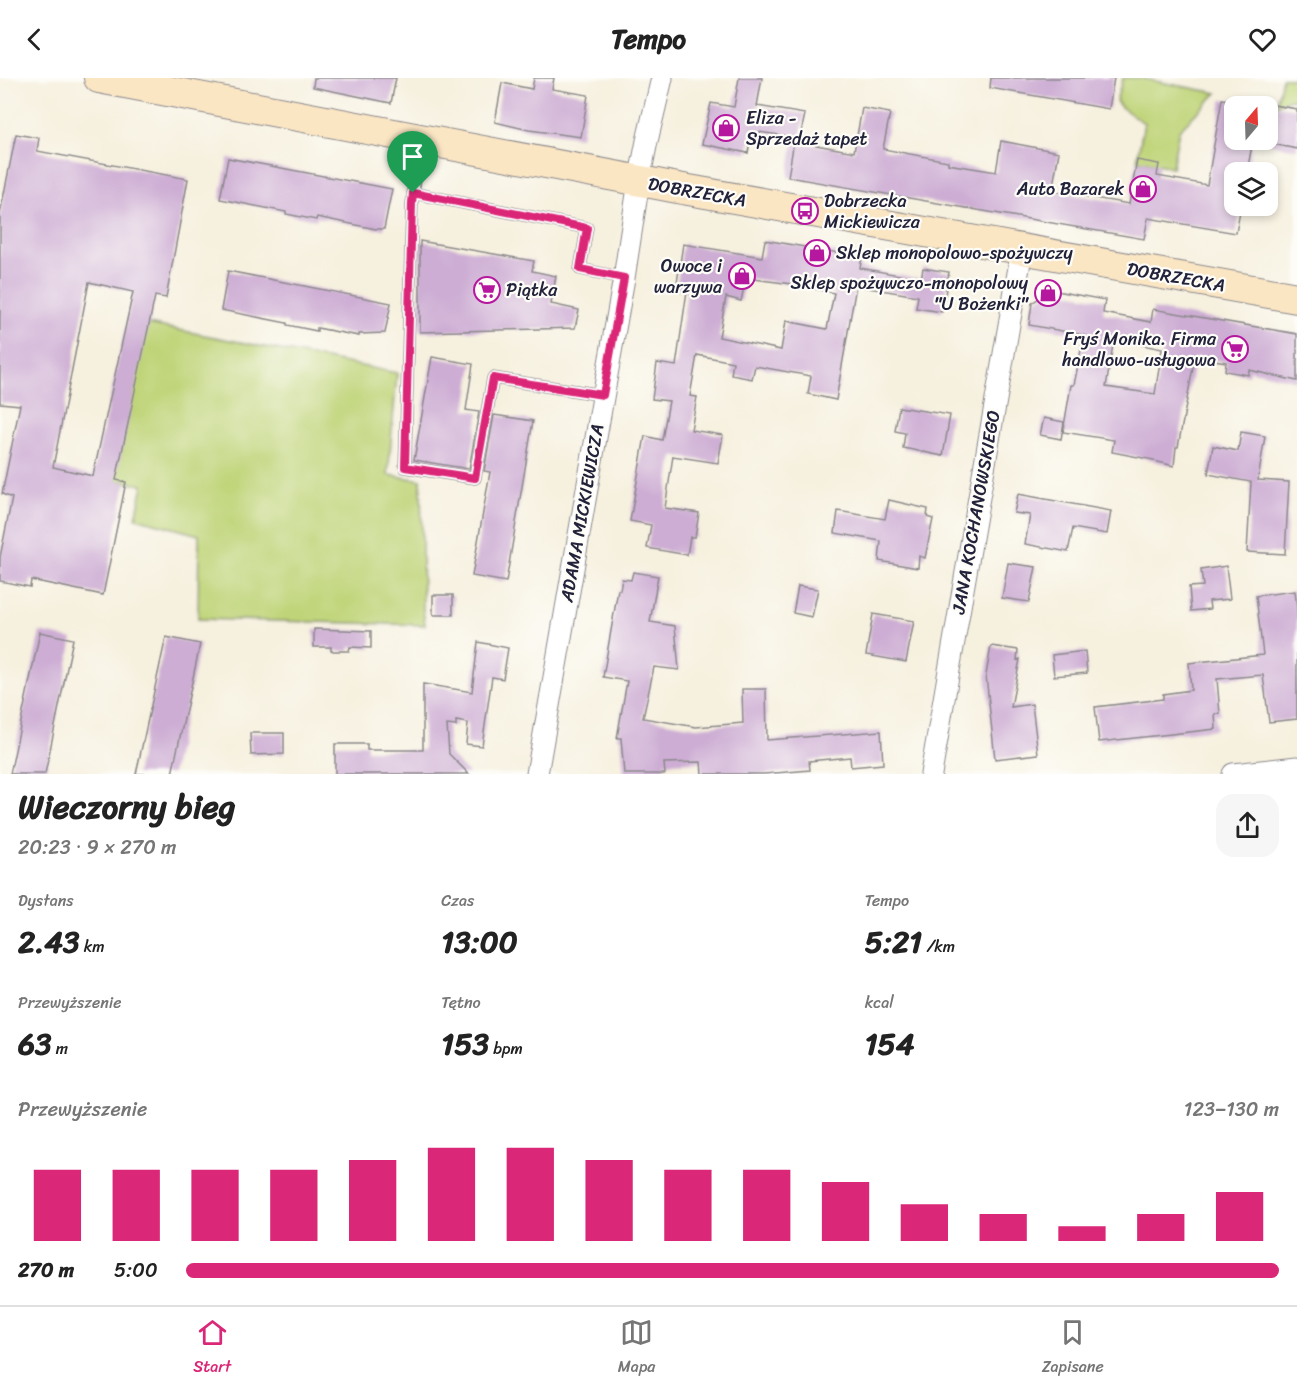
<!DOCTYPE html>
<html lang="pl">
<meta charset="utf-8">
<style>
:root{--surface:#fff;--page:#f6f6f6;--text:#222;--muted:#767676;--line:#e0e0e0;--accent:#db2777}
body{margin:0;font-family:Sriracha,sans-serif;background:var(--page);color:var(--text);height:100vh;display:flex;flex-direction:column;font-size:22px;white-space:nowrap}
*{box-sizing:border-box;margin:0}
p{font-size:20px;color:var(--muted)}
.icon{flex:none;width:33px;height:33px;fill:none;stroke:currentColor;stroke-width:2;stroke-linecap:round;stroke-linejoin:round}
.map{position:relative;height:696px;overflow:hidden}
.panel{display:flex;flex-direction:column;background:var(--surface);flex:1}
.panel>*{flex:none}
.needle{width:39px;rotate:19deg}
.tools{position:absolute;left:1224px;top:18px;display:grid;gap:12px}
.tools a{display:grid;place-items:center;width:54px;height:54px;border-radius:12px;background:var(--surface);box-shadow:0 3px 9px #0003;font-size:30px}
.pin{position:absolute;display:grid;place-items:center;width:51px;height:51px;color:#fff;margin:-62px -26px;border-radius:50% 50% 50% 0;rotate:-45deg;box-shadow:0 0 6px #0007}
.pin .icon{rotate:45deg}
.round{display:grid;place-items:center;flex:none;width:63px;height:63px;border-radius:18px;background:var(--page)}
.headline{display:flex;align-items:center;justify-content:space-between;height:102px;padding:0 18px}
h1{font-size:33px;font-weight:800;line-height:45px}
.figures{display:grid;grid-template-columns:repeat(3,1fr);gap:9px;height:102px;padding:6px 18px}
.figures div{display:grid;align-content:center}
.figures b{font-size:30px;font-weight:800}
.figures small{font-size:16px;font-weight:400}
.figures p{font-size:16px}
.chart{height:168px;padding:12px 18px}
.chart p{display:flex;justify-content:space-between}
.chart svg{width:100%;height:108px;margin-top:6px;stroke:var(--accent);stroke-width:6}
ul{padding:0 18px;list-style:none;font-size:20px}
li{display:grid;grid-template-columns:96px 72px 1fr;align-items:center;height:45px}
li i{height:15px;border-radius:8px;background:var(--accent)}
header{display:flex;justify-content:space-between;align-items:center;height:78px;padding:0 18px;background:var(--surface);font-size:27px;font-weight:800}
.dock{display:flex;justify-content:space-around;align-items:center;height:84px;border-top:2px solid var(--line);background:var(--surface);font-size:16px;color:var(--muted)}
.dock a{display:grid;justify-items:center;gap:3px}
.dock .on{color:var(--accent)}
.map>svg:first-child{display:block}
</style>
<header><svg class="icon" aria-label="back" viewBox="0 0 24 24"><path d="M15 5l-7 7 7 7"/></svg>Tempo<svg class="icon" aria-label="heart" viewBox="0 0 24 24"><path d="M12 20l-8-8c-3-5 5-10 8-4 3-6 11-1 8 4z"/></svg></header>
<div class="map">
<svg width="1297" height="696" viewBox="0 0 1297 696">
<rect width="100%" height="100%" fill="#fdfcf7"/>
<filter id="ink" filterUnits="userSpaceOnUse"><feTurbulence type="fractalNoise" baseFrequency=".0167" numOctaves="2"/><feDisplacementMap in="SourceGraphic" scale="12" xChannelSelector="R" yChannelSelector="G"/><feConvolveMatrix kernelMatrix="1 2 1 2 8 2 1 2 1" color-interpolation-filters="sRGB"/></filter>
<filter id="wash" filterUnits="userSpaceOnUse"><feTurbulence type="fractalNoise" baseFrequency=".008" numOctaves="4" result="noise"/><feDisplacementMap in="SourceGraphic" scale="24" xChannelSelector="R" yChannelSelector="G"/><feGaussianBlur stdDeviation="1.35" result="paint"/><feColorMatrix in="noise" values="0 0 0 0 0 0 0 0 0 0 0 0 0 0 0 0 0 1.4 0 .05"/><feComposite in="paint" operator="in"/></filter>
<g filter="url(#wash)">
<rect width="100%" height="100%" fill="#f6f0de"/>
<!-- green -->
<path fill="#bfd478" stroke="#707b5a" stroke-width="1.5" d="M1123,0H1139L1217,15L1179,52L1172,89L1137,82L1144,45L1121,29L1116,23Z
M1282,0H1297V22L1290,21L1276,27Z
M148,246L397,295L388,397L421,402L423,531L425,547L198,541L199,457L136,440L143,407L115,402Z"/>
<g id="blocks">
<!-- building -->
<path fill="#cdadd4" fill-rule="evenodd" d="M314,0H396L391,25L313,9Z
M534,0H554L552,11L588,17L581,59L529,52L495,44L502,5L532,11Z
M739,0H762L757,28L805,36L800,60L752,53L748,75L702,66L711,25L734,29Z
M991,0H1114L1109,31L990,10Z
M1222,21L1249,25V23L1297,31V71L1253,62L1247,94H1234V128H1241L1236,155L1148,140L1144,161L788,99L794,63L854,74L862,30L890,35L883,71L948,83V86L996,94L1001,63L1059,74L1052,113L1129,126L1137,82L1159,86L1157,98L1207,107ZM1234,28H1268V62H1234Z
M16,56L39,60L37,73L188,101L166,220L155,218L116,402L126,404L103,517L31,502L30,509L0,503V479L12,420L2,416L20,327L0,325V136ZM89,204L133,214L93,398L53,389Z
M228,80L392,111L384,151H376L317,139L316,142L286,136V134L220,121Z
M765,162L862,179L860,190L921,201L923,190L949,194L942,234L916,230L918,218L856,208L836,322L808,316L811,298L755,288L752,301L731,297L733,284L697,277L690,318L697,319L691,352L723,357L718,385L673,378L665,430L699,435L695,459H690L687,477L647,470L651,447L630,443L645,358L662,362L669,323L652,321L657,285L676,288L687,213L676,211L683,166L762,179ZM746,200L792,206L834,215L827,251L786,243L781,272L719,259L726,219L741,223Z
M420,163L534,183L532,193L556,198L551,226L579,232L575,250L420,254Z
M228,193L391,225L385,255L359,256V258L317,250V253L287,247V245L221,232Z
M1051,212L1105,222L1103,235L1151,244L1153,231L1297,256V303L1249,292L1248,297L1225,293L1226,284L1195,279L1178,369H1176L1174,388L1154,383V382L1112,374L1114,362L1063,354L1071,307H1074L1084,257L1029,247L1032,225ZM1114,261L1162,271L1155,316L1106,309Z
M432,279L473,286L466,332L479,334L469,391L414,382Z
M899,329L950,337L943,378L903,370L905,355L895,353Z
M494,337L533,343L506,504L472,498L490,394L484,393Z
M1044,340L1064,344L1061,361L1040,357Z
M1241,354L1265,358L1258,402L1289,404L1285,476L1247,474L1251,404L1208,396L1213,368L1238,373Z
M1018,416L1111,433L1107,456L1073,450L1068,474L1025,466L1030,437L1014,435Z
M889,422L928,431L927,439L933,441L925,480L919,478L918,490L879,483L881,463L835,455L838,433L885,441Z
M1008,485L1036,489L1029,524L1002,520Z
M1226,488L1230,521L1209,523L1210,531L1191,533L1189,509L1203,508L1201,492Z
M633,494L658,498L650,544L675,548L679,592L654,589L643,640L696,649L743,645L742,611H766L767,662L881,653L883,686L851,689L850,679L809,683L810,692L764,696H702L701,684L664,685L665,696H624L621,660H617L627,603L603,599L618,512H620L622,501L631,502Z
M798,508L818,511L812,539L793,535Z
M1295,513L1297,531V641L1269,644L1263,597L1217,601L1220,636H1215L1216,651L1099,664L1095,629L1163,621V616L1191,612L1189,585L1263,577L1256,518Z
M433,517H453V537H433Z
M873,536L914,543L906,584L866,577Z
M314,551L371,553V570L350,569L349,573H331V569H314Z
M40,554L73,561L56,643L45,696H10Z
M166,559L200,566L194,595L172,696H136Z
M478,564L508,570L503,601L492,599L482,668L466,666L468,645L456,643V648L447,647L449,676L469,696H335V666H367V672H423V606L472,614Z
M991,568L1018,572L1017,582L1020,581L1011,629L1032,626L1038,676L995,681L986,597Z
M1085,573L1087,595L1054,598L1052,577Z
M250,655H284V676L251,677Z"/>
</g>
</g>
<g filter="url(#ink)">
<use href="#blocks" fill-opacity="0" stroke="#8c898c" stroke-width="1.5"/>
<g fill="none" stroke-linecap="round" stroke-linejoin="round">
<defs>
<path id="lane" d="M420,64L412,125L405,389L475,400L493,300L603,317
M413,115L587,150L580,191L624,200"/>
<path id="street" d="M537,696L624,200L639,103L647,63L662,0
M931,696L1022,172
M1233,696L1297,689"/>
<path id="secondary" d="M99,0L683,111L1297,220"/>
</defs>
<!-- lane casing -->
<use href="#lane" stroke="#8c898c" stroke-width="13"/>
<!-- street casing -->
<use href="#street" stroke="#8c898c" stroke-width="23"/>
<!-- secondary casing -->
<use href="#secondary" stroke="#8c898c" stroke-width="32"/>
<!-- lane -->
<use href="#lane" stroke="#fff" stroke-width="10"/>
<!-- street -->
<use href="#street" stroke="#fff" stroke-width="21"/>
<!-- secondary -->
<use href="#secondary" stroke="#fbe6c4" stroke-width="30"/>
</g>
</g>
<g fill="none" stroke-linecap="round" stroke-linejoin="round" filter="url(#ink)">
<defs>
<path id="route" d="M413,115L587,150L580,191L624,200L603,317L493,300L475,400L405,389L412,125Z"/>
</defs>
<!-- route casing -->
<use href="#route" stroke="#fff" stroke-width="12"/>
<!-- route -->
<use href="#route" stroke="#db2777" stroke-width="8"/>
</g>
<!-- icons -->
<defs>
<symbol id="shop-ring" viewBox="-11 -11 22 22"><circle r="9.5" fill="#fdfcf7" stroke="#b5179e" stroke-width="1.5"/><path d="M-5-2.5h2.3a2.7 3.5 0 0 1 5.4 0H5L5.5 6h-11ZM-1.5-2.5h3a1.5 2.3 0 0 0-3 0Z" fill="#b5179e"/></symbol>
<symbol id="bus-ring" viewBox="-11 -11 22 22"><circle r="9.5" fill="#fdfcf7" stroke="#b5179e" stroke-width="1.5"/><path d="M-5-6H5V4H4V6H2V4H-2V6H-4V4H-5ZM-3.5-4V0h7V-4ZM-3.5 1.2v1.5H-2V1.2ZM2 1.2v1.5H3.5V1.2Z" fill="#b5179e"/></symbol>
<symbol id="supermarket-ring" viewBox="-11 -11 22 22"><circle r="9.5" fill="#fdfcf7" stroke="#b5179e" stroke-width="1.5"/><path d="M-6-5.5h2.5l.6 2H6L4.5 2H-2.5L-4.4-4H-6ZM-1.5 3.2a1.3 1.3 0 1 0 .1 0ZM3 3.2a1.3 1.3 0 1 0 .1 0Z" fill="#b5179e"/></symbol>
</defs>
<g fill-rule="evenodd">
<use href="#shop-ring" x="711" y="35" width="30" height="30"/>
<use href="#shop-ring" x="1128" y="96" width="30" height="30"/>
<use href="#bus-ring" x="790" y="118" width="30" height="30"/>
<use href="#shop-ring" x="802" y="160" width="30" height="30"/>
<use href="#shop-ring" x="727" y="183" width="30" height="30"/>
<use href="#supermarket-ring" x="472" y="197" width="30" height="30"/>
<use href="#shop-ring" x="1033" y="200" width="30" height="30"/>
<use href="#supermarket-ring" x="1220" y="256" width="30" height="30"/>
</g>
<g text-anchor="middle" dominant-baseline="central" stroke-width="4.5" stroke-linejoin="round" paint-order="stroke">
<!-- poi labels -->
<g font-size="18" fill="#22223b" stroke="#fdfcf7" text-anchor="start">
<text x="746" y="40">Eliza -<tspan x="746" dy="21">Sprzedaż tapet</tspan></text>
<text x="1124" y="111" text-anchor="end">Auto Bazarek</text>
<text x="824" y="123">Dobrzecka<tspan x="824" dy="21">Mickiewicza</tspan></text>
<text x="836" y="175">Sklep monopolowo-spożywczy</text>
<text x="722" y="188" text-anchor="end">Owoce i<tspan x="722" dy="21">warzywa</tspan></text>
<text x="1028" y="205" text-anchor="end">Sklep spożywczo-monopolowy<tspan x="1028" dy="21">"U Bożenki"</tspan></text>
<text x="506" y="212">Piątka</text>
<text x="1216" y="261" text-anchor="end">Fryś Monika. Firma<tspan x="1216" dy="21">handlowo-usługowa</tspan></text>
</g>
<!-- street labels -->
<g font-size="18" fill="#22223b" stroke="#fdfcf7">
<text transform="translate(697 114) rotate(10)">DOBRZECKA</text>
<text transform="translate(1176 199) rotate(10)">DOBRZECKA</text>
<text transform="translate(976 434) rotate(-80)">JANA KOCHANOWSKIEGO</text>
<text transform="translate(582 435) rotate(-80)">ADAMA MICKIEWICZA</text>
</g>
</g>
</svg>
<div class="tools">
<a><svg class="needle" viewBox="-14 -14 28 28"><path d="M0-13l5 13h-10z" fill="#e53935"/><path d="M0 13l5-13h-10z" fill="#767676"/></svg></a>
<a><svg class="icon" aria-label="layers" viewBox="0 0 24 24"><path d="M12 4l9 5-9 5-9-5zM3 14l9 5 9-5"/></svg></a>
</div>
<div class="pin" style="left:413px;top:115px;background:#1e9e55"><svg class="icon" aria-label="arrive" viewBox="0 0 24 24"><path d="M6 21V4h12l-3 4 3 4H6"/></svg></div>
</div>
<section class="panel">
<div class="headline"><div><h1>Wieczorny bieg</h1><p>20:23 · 9 × 270 m</p></div><a class="round"><svg class="icon" aria-label="share" viewBox="0 0 24 24"><path d="M12 15V3M7 8l5-5 5 5M5 13v7h14v-7"/></svg></a></div>
<div class="figures">
<div><p>Dystans</p><b>2.43<small> km</small></b></div>
<div><p>Czas</p><b>13:00</b></div>
<div><p>Tempo</p><b>5:21<small> /km</small></b></div>
</div>
<div class="figures">
<div><p>Przewyższenie</p><b>63<small> m</small></b></div>
<div><p>Tętno</p><b>153<small> bpm</small></b></div>
<div><p>kcal</p><b>154</b></div>
</div>
<div class="chart"><p><span>Przewyższenie</span>123–130 m</p>
<svg viewBox="0 0 160 44" preserveAspectRatio="none"><path d="M5 44V15M15 44V15M25 44V15M35 44V15M45 44V11M55 44V6M65 44V6M75 44V11M85 44V15M95 44V15M105 44V20M115 44V29M125 44V33M135 44V38M145 44V33M155 44V24"/></svg>
</div>
<ul>
<li><b>270 m</b>5:00<i style="width:100%"></i></li>
</ul>
</section>
<nav class="dock">
<a class="on"><svg class="icon" aria-label="home" viewBox="0 0 24 24"><path d="M3 11l9-7 9 7M6 9v11h12V9"/></svg>Start</a>
<a><svg class="icon" aria-label="map" viewBox="0 0 24 24"><path d="M3 6l6-2 6 2 6-2v14l-6 2-6-2-6 2zM9 4v14M15 6v14"/></svg>Mapa</a>
<a><svg class="icon" aria-label="saved" viewBox="0 0 24 24"><path d="M7 4h10v16l-5-4-5 4z"/></svg>Zapisane</a>
</nav>
